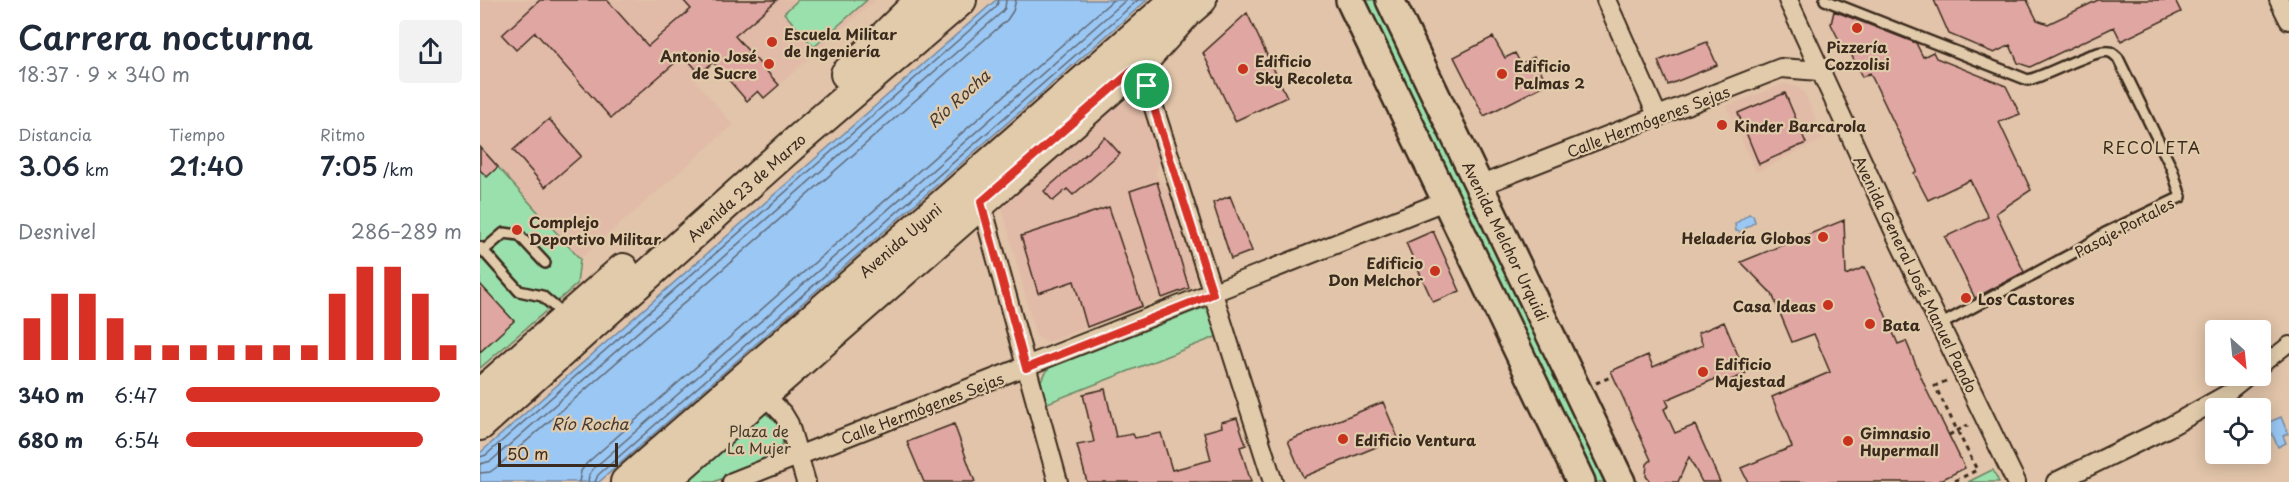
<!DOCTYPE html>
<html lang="es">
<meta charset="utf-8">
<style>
:root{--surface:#fff;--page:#f2f2f3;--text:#1f2937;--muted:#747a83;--accent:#d93025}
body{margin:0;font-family:"Playpen Sans",sans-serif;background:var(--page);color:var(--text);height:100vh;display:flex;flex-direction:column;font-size:22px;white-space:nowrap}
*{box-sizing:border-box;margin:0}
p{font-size:20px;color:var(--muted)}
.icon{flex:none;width:33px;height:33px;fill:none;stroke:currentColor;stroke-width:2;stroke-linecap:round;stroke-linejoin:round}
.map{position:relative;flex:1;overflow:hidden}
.sheet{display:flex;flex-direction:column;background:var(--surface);width:480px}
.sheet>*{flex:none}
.needle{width:39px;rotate:153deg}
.controls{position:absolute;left:1725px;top:320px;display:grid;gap:12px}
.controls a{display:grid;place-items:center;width:66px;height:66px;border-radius:6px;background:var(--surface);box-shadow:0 3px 15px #0003;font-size:30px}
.scale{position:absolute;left:18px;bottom:15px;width:120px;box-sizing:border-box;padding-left:6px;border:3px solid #3b2a1e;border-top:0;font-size:16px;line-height:21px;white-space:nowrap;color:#3b2a1e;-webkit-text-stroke:4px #e1cbab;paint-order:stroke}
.pin{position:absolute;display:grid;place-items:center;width:51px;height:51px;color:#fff;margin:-26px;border:3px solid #fff;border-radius:50%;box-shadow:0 2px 6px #0007}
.round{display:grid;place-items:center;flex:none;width:63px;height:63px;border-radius:6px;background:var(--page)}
.headline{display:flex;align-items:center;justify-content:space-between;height:102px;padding:0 18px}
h1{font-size:33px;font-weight:600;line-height:45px}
.stats{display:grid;grid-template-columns:repeat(3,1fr);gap:9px;height:102px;padding:6px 18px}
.stats div{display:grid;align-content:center}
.stats b{font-size:26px;font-weight:600}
.stats small{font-size:16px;font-weight:400}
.stats p{font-size:16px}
.chart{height:168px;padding:12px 18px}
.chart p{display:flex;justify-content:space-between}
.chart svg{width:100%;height:108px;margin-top:6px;stroke:var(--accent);stroke-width:6}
ul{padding:0 18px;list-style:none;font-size:20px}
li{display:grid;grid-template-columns:96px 72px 1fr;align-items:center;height:45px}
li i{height:15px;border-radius:8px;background:var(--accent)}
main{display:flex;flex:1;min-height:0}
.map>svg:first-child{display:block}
</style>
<main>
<section class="sheet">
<div class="headline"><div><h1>Carrera nocturna</h1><p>18:37 · 9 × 340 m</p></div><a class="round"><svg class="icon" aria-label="share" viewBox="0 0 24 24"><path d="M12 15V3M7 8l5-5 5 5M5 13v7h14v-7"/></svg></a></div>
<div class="stats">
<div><p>Distancia</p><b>3.06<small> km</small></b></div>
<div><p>Tiempo</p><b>21:40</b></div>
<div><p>Ritmo</p><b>7:05<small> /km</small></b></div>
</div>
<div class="chart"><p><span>Desnivel</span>286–289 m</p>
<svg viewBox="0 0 160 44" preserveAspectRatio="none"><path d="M5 44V27M15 44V17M25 44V17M35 44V27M45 44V38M55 44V38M65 44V38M75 44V38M85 44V38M95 44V38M105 44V38M115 44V17M125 44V6M135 44V6M145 44V17M155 44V38"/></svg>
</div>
<ul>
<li><b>340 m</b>6:47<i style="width:92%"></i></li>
<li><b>680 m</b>6:54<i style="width:86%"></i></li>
</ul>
</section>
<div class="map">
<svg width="1809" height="482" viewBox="0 0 1809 482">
<rect width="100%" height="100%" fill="#e1c4a9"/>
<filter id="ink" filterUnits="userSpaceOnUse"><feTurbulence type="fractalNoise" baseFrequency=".0167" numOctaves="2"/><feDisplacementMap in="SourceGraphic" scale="12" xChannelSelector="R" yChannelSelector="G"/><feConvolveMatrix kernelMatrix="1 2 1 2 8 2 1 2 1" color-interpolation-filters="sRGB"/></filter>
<g filter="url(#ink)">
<!-- built -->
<path fill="#e1bba7" d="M0,0H395L284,98L244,53L214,79L253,125L100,259L0,147Z
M1304,84L1316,86L1324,92L1344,139L1276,172L1247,106Z
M654,101L662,105L665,110L680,159L675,175L690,192L716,275L715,282L709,288L571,341H564L556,336L522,207L525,201L639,104Z"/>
<!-- green -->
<path fill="#9ae0ac" stroke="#6a8565" stroke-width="1.5" d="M318,0H387L334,47L304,13Z
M880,0H898L1130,482H1113Z
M0,147L100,259L97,284L0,368Z
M726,308L731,315L738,336L565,404L561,380L569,368L720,309Z
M284,413C302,422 307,435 299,454L234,482H197Z
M1513,470L1519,482H1488L1510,471Z"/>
<!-- water -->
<path fill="#9ac7f4" stroke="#74889e" stroke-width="1.5" d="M516,0H667L119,482H0V453Z
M1269,214L1273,215L1275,222L1260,232L1256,231L1255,224Z
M1801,417L1808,434L1803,436L1806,443L1798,447L1787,423Z"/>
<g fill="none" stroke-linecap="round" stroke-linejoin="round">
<!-- shore -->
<path stroke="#616974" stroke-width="1.5" d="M0,457L6,455L516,7L519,0
M0,464L11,461L521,13L525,8L526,0
M0,473L10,472L17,467L527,20L533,11L536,0
M99,482L101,471L107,463L633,0
M108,482L109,475L113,469L646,0
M115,482L118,475L658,0"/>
</g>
<!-- building -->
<path fill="#e0a6a2" stroke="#3b2a1e" stroke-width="1.5" d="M60,0H127L168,46L211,9L203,0H297L255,36L299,85L284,98L278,91L267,101L233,62L220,74L204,55L131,118L55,32L36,50L22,35Z
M1454,0H1547L1557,20L1568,24L1618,0H1695L1701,12L1641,41L1634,27L1550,67L1538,63L1530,45L1514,53L1469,34Z
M1354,11L1436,43L1443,57L1453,52L1456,58L1526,86L1540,114L1519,122L1551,190L1516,213L1544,272L1495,298L1465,237L1508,217L1490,180L1448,200L1434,173L1437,171L1390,73L1382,77L1370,52L1366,54L1351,24Z
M767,13L807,97L755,121L723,53Z
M1013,37L1025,58L1035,53L1041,64L1054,57L1067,84L1004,116L974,57Z
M1227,42L1237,65L1188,85L1178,61Z
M1305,93L1326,143L1279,164L1258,113Z
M69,119L101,156L65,187L33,150Z
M625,137L640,154L593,195L587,189L573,201L564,191Z
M0,147L18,167L7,177L0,170Z
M677,182L709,288L682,298L650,191Z
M750,196L772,251L751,259L733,203Z
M629,207L662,306L607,327L594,281L558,293L541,236Z
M1364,220L1366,275L1385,267L1418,344L1426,341L1447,391L1485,468L1457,482H1268L1261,468L1312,447L1292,397L1350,372L1334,334L1312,342L1292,294L1261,262Z
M953,231L980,291L953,302L926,243Z
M0,284L34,321L0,352Z
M1244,322L1266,374L1238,385L1235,379L1186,400L1189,406L1184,409L1195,433L1215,425L1240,482H1222L1209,457L1198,482H1170L1166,476L1167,464L1171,460L1131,371L1168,355L1173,367L1223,345L1218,333Z
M625,389L636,437L653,434L655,438L681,433L692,470L731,460L724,432L742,427L741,422L757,418L766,445L760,447L771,482H607L597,445L614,442L603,394Z
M903,402L918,438L823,477L808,441Z
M474,424L495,482H444L427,442Z"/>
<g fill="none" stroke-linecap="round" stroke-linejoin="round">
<defs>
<path id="service" d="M1345,0L1548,80C1567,76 1615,48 1630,52C1633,53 1636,56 1638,58L1692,169L1701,197L1625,233L1604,247L1460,325
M0,247L39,291L62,296L83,314
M3,251L24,233L39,235L65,263"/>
<path id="pedestrian" d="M1780,367L1809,344
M1746,395L1771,375"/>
<path id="minor" d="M1126,0L1178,117
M1308,0L1417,237L1536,482
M1799,0L1809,20
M653,70L667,86L793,482
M999,186L1301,68L1339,71
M501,202L578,482
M277,387L303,414L309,424L326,482
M252,482L967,200
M1576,482L1689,427L1746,395"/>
<path id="secondary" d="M870,0L1101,482
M910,0L1141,482"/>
<path id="primary" d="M366,74L441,0
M0,394L143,269
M0,425L318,140L481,0
M146,482L696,0
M183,482L663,61L706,13L721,0"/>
</defs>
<!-- service casing -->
<use href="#service" stroke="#3b2a1e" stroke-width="14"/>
<!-- pedestrian casing -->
<use href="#pedestrian" stroke="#3b2a1e" stroke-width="18"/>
<!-- minor casing -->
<use href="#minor" stroke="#3b2a1e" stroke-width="22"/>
<!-- secondary casing -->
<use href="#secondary" stroke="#3b2a1e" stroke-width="32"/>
<!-- primary casing -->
<use href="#primary" stroke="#3b2a1e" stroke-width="34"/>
<!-- path -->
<path stroke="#3b2a1e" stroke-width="3" stroke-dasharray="4.5 4.5" stroke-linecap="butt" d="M1466,381L1455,386L1497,470L1473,482
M1116,383L1133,376
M1469,435L1488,425"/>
<!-- service -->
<use href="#service" stroke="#e1cbab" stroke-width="9"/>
<!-- pedestrian -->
<use href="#pedestrian" stroke="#e1cbab" stroke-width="14"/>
<!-- minor -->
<use href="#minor" stroke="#e1cbab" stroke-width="18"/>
<!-- secondary -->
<use href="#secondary" stroke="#e1cbab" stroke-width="27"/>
<!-- primary -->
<use href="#primary" stroke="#e1cbab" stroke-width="30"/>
</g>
</g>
<g fill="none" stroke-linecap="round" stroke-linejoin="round" filter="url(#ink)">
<defs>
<path id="route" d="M653,70L667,86L733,294L546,368L501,202Z"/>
</defs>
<!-- route casing -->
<use href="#route" stroke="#fff" stroke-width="12"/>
<!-- route -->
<use href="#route" stroke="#d93025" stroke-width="8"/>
</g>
<!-- markers -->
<g fill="#c8321e" stroke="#e1cbab" stroke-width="2">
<circle cx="1377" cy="28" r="6"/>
<circle cx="292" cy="42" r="6"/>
<circle cx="289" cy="64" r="6"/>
<circle cx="763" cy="69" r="6"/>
<circle cx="1022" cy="74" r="6"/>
<circle cx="1242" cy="125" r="6"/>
<circle cx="37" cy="230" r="6"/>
<circle cx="1343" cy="237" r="6"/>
<circle cx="955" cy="271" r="6"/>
<circle cx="1486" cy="298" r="6"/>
<circle cx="1348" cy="305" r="6"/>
<circle cx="1390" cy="324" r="6"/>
<circle cx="1223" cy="372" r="6"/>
<circle cx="863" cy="439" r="6"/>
<circle cx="1368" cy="441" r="6"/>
</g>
<g text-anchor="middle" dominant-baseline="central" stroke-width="4.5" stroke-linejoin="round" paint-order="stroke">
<!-- poi labels -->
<g font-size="15" font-weight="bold" fill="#3b2a1e" stroke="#e1cbab" text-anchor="start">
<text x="304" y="33">Escuela Militar<tspan x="304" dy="17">de Ingeniería</tspan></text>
<text x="1377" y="46" text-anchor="middle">Pizzería<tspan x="1377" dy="17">Cozzolisi</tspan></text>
<text x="277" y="55" text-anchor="end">Antonio José<tspan x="277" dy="17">de Sucre</tspan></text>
<text x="775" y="60">Edificio<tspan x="775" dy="17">Sky Recoleta</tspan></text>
<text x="1034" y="65">Edificio<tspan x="1034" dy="17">Palmas 2</tspan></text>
<text x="1254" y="125">Kinder Barcarola</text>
<text x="49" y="221">Complejo<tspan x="49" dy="17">Deportivo Militar</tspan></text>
<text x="1331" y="237" text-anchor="end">Heladería Globos</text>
<text x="943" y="262" text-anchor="end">Edificio<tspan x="943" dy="17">Don Melchor</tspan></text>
<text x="1498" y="298">Los Castores</text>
<text x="1336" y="305" text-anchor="end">Casa Ideas</text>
<text x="1402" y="324">Bata</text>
<text x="1235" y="363">Edificio<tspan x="1235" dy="17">Majestad</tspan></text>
<text x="1380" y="432">Gimnasio<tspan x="1380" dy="17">Hupermall</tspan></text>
<text x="875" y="439">Edificio Ventura</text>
</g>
<!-- street labels -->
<g font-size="15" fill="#3b2a1e" stroke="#e1cbab">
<text transform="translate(1168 121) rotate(-21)">Calle Hermógenes Sejas</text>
<text transform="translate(266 187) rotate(-42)">Avenida 23 de Marzo</text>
<text transform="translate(1644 227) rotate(-28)">Pasaje Portales</text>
<text transform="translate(420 240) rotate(-41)">Avenida Uyuni</text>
<text transform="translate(1026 241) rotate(64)">Avenida Melchor Urquidi</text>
<text transform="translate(1436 274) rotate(64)">Avenida General José Manuel Pando</text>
<text transform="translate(442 408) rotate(-21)">Calle Hermógenes Sejas</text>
</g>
<!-- park labels -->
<g font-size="15" fill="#443c2c" stroke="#e1cbab">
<text x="279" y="430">Plaza de<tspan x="279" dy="17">La Mujer</tspan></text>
</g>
<!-- water labels -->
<g font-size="16" font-style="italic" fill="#443a33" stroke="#e1cbab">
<text transform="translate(478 98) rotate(-42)">Río Rocha</text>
<text x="110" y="423">Río Rocha</text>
</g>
<!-- neighbourhood labels -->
<g font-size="16" letter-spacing="1.5" fill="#3b2a1e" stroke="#e1cbab">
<text x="1672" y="147">RECOLETA</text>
</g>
</g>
</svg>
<div class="controls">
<a><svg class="needle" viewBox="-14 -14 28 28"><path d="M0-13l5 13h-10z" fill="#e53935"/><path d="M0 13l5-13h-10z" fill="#747a83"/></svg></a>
<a><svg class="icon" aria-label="locate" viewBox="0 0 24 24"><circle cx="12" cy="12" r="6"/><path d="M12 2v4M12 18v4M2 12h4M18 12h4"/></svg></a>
</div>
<div class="scale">50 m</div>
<div class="pin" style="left:667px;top:86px;background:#1e9e55"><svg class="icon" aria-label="arrive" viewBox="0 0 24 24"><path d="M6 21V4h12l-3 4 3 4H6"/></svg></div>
</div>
</main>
